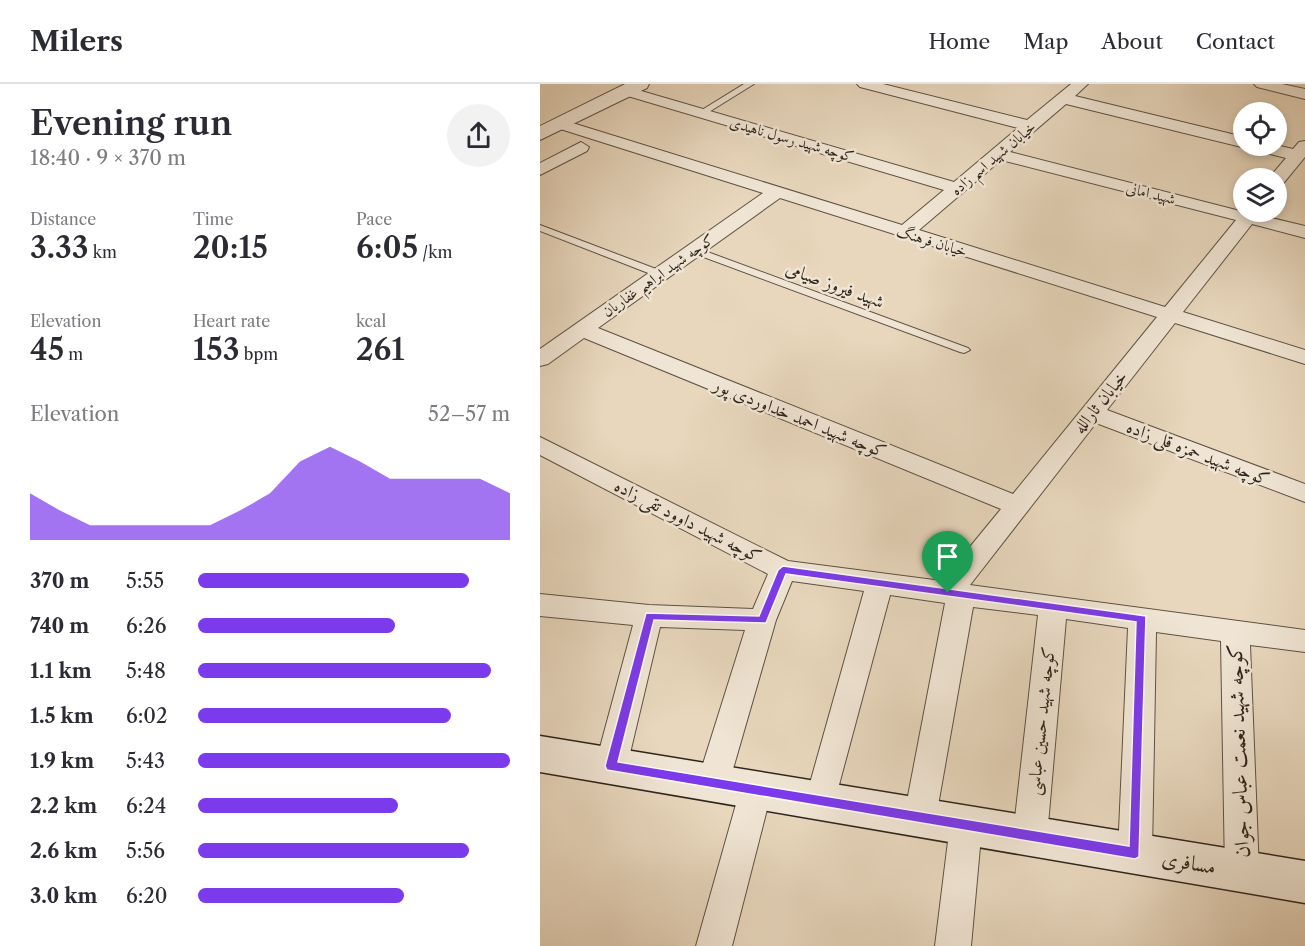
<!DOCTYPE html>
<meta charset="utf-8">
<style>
:root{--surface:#fff;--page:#f2f2f3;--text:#2b2b33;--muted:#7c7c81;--line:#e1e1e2;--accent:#7c3aed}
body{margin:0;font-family:"Libre Caslon Text",Amiri,serif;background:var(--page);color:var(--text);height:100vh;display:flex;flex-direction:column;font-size:22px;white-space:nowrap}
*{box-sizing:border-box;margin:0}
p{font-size:20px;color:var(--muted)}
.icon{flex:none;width:33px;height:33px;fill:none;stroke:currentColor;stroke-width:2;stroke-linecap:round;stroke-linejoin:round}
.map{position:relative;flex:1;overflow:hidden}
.details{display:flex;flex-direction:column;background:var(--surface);width:540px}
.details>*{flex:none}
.fabs{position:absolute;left:693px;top:18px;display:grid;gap:12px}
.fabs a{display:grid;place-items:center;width:54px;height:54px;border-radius:50%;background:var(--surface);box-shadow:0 3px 9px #0003;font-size:30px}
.pin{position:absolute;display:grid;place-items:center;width:51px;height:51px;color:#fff;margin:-62px -26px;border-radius:50% 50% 50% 0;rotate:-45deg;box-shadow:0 0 6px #0007}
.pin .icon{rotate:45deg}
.round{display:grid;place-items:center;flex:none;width:63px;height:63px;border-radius:32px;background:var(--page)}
.headline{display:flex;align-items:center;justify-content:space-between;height:102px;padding:0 30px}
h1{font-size:33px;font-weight:600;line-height:45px}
.stats{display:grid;grid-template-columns:repeat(3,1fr);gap:9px;height:102px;padding:6px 30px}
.stats div{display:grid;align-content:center}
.stats b{font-size:30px;font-weight:600}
.stats small{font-size:16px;font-weight:400}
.stats p{font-size:16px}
.chart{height:168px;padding:12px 30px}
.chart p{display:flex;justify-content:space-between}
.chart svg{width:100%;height:108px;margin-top:6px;fill:var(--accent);opacity:.7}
ul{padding:0 30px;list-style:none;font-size:20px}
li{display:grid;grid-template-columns:96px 72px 1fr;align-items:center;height:45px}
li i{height:15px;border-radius:8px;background:var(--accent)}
header{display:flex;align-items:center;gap:36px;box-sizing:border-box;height:84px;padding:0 30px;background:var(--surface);border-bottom:2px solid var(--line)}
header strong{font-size:28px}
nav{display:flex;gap:33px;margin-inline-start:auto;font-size:21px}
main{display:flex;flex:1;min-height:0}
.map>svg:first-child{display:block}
</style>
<header>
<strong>Milers</strong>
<nav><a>Home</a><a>Map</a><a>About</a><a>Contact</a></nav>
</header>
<main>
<section class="details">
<div class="headline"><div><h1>Evening run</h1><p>18:40 · 9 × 370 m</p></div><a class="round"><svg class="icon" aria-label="share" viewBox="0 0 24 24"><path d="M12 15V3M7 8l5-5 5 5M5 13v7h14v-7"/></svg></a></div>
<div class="stats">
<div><p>Distance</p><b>3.33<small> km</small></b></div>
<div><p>Time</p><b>20:15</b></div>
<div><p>Pace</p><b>6:05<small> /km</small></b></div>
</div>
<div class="stats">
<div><p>Elevation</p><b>45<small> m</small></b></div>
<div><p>Heart rate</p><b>153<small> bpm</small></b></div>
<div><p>kcal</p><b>261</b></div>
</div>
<div class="chart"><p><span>Elevation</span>52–57 m</p>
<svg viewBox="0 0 160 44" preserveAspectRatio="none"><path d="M0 44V25L10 32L20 38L30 38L40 38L50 38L60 38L70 32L80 25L90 12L100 6L110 12L120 19L130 19L140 19L150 19L160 25V44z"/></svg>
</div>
<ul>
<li><b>370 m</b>5:55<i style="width:87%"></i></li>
<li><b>740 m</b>6:26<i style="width:63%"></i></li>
<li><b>1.1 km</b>5:48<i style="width:94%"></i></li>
<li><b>1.5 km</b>6:02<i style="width:81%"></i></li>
<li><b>1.9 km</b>5:43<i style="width:100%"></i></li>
<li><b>2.2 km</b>6:24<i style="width:64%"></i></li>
<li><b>2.6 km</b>5:56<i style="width:87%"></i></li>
<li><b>3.0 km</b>6:20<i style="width:66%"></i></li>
</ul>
</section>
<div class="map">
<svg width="765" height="862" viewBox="0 0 765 862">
<rect width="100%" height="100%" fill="#e8d7bd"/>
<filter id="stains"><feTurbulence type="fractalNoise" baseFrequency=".00333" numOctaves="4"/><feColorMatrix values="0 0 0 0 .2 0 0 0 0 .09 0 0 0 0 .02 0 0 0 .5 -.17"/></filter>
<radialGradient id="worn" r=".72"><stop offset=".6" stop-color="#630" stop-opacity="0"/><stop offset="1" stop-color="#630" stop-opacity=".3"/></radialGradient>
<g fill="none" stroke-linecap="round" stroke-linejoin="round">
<defs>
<path id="service" d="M204,0H214L164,31L157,29Z
M0,141L124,188L125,190L120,193L116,192L0,147Z
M154,163L428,264L430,266L424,269L420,268L150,168L149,166Z"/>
<path id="minor" d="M317,0H343L487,36L531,0H548L535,12L704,53V62L736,61L753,65L759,58L765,57V73L742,101L736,102V94H729L746,74L526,20L470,68L704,128H721L719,131L765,142V154L712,140L643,228L765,266V280L635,239L567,326L765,400V418L556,339L430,501L765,546V568L710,561L719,787L714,798L702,803L690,798L685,787L681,557L616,548L612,769L607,780L595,785L583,780L578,769L588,544L526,535L507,752L502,763L490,767L478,763L473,752L498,531L433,523L396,733L392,744L380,748L368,744L364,733L405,519L350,511L292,727L281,732L270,727L265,717L324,507L252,497L236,536L189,699L184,709L173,713L162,709L157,699L205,546L120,543L87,682L82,692L71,696L60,692L55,682L93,541L0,532V510L109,521L213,525L228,490L0,371V353L248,477L402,497L461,425L44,254L8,280L0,282V265L223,109L14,43L12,40L14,37H26L362,141L404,106L81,10L78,7L86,2L91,4L414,98L478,44L320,3ZM461,76L696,136L625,223L379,146ZM240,114L617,233L473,410L58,244Z
M714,0H742L765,5V15L717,3Z
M41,58L49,63L47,67L0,91V79Z
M216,692L227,696L232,706L192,862H156L200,706L205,696Z
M426,726L438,730L442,741L431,862H395L410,741L414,730Z"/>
<path id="tertiary" d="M85,0H109L107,4L0,56V42Z"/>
<path id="secondary" d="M0,652L765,777V819L0,688Z"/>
</defs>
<!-- service casing -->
<use href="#service" stroke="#5d5244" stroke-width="2"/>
<!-- minor casing -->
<use href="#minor" stroke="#5d5244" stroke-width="2"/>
<!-- tertiary casing -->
<use href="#tertiary" stroke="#5d5244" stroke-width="2"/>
<!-- secondary casing -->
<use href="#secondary" stroke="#2f251c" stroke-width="3"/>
<!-- service -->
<use href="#service" fill="#f0e5d4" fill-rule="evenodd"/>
<!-- minor -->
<use href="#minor" fill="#f0e5d4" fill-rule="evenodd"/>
<!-- tertiary -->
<use href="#tertiary" fill="#f0e5d4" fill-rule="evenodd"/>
<!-- secondary -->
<use href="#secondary" fill="#f0e5d4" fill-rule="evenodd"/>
</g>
<!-- route -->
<path fill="#7c3aed" stroke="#fff" stroke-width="1.5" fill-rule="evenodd" d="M243,482L606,532L599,773L595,775L67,686L65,682L106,529L219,532L238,486ZM246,490L596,538L589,762L78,678L114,536L226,539Z"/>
<g text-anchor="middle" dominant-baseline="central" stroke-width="5" stroke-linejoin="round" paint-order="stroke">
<!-- far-street labels -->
<g font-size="15" fill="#2f251c" stroke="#f0e5d4">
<text transform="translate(252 55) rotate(16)">کوچه شهید رسول ناهیدی</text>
<text transform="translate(453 74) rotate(-40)">خیابان شهید اسم زاده</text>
<text transform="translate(611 109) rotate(14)">شهید امانی</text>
<text transform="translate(392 157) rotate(17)">خیابان فرهنگ</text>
<text transform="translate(118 191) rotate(-35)">کوچه شهید ابراهیم غفاریان</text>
</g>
<!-- street labels -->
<g font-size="18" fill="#2f251c" stroke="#f0e5d4">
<text transform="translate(295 201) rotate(20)">شهید فیروز صیامی</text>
<text transform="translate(560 318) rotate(-51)">خیابان ثارالله</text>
<text transform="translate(260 334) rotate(22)">کوچه شهید احمد خداوردی پور</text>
<text transform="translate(658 369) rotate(21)">کوچه شهید حمزه قلی زاده</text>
<text transform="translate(148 437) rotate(27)">کوچه شهید داوود تقی زاده</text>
<text transform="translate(501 637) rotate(-84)">کوچه شهید حسین عباسی</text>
</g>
<!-- near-street labels -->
<g font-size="21" fill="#2f251c" stroke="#f0e5d4">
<text transform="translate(698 667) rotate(-92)">کوچه شهید نعمت عباس جوان</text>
<text transform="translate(649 778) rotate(10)">مسافری</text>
</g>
</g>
<rect width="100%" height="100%" filter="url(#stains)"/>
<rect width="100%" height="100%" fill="url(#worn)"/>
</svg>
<div class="fabs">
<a><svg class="icon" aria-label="locate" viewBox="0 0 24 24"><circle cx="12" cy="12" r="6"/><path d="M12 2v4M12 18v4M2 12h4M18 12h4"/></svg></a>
<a><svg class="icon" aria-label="layers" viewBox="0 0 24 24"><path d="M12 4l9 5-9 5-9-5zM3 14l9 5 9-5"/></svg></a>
</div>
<div class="pin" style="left:408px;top:509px;background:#1e9e55"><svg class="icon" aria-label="arrive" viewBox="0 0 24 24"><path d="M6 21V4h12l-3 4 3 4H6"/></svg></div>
</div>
</main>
